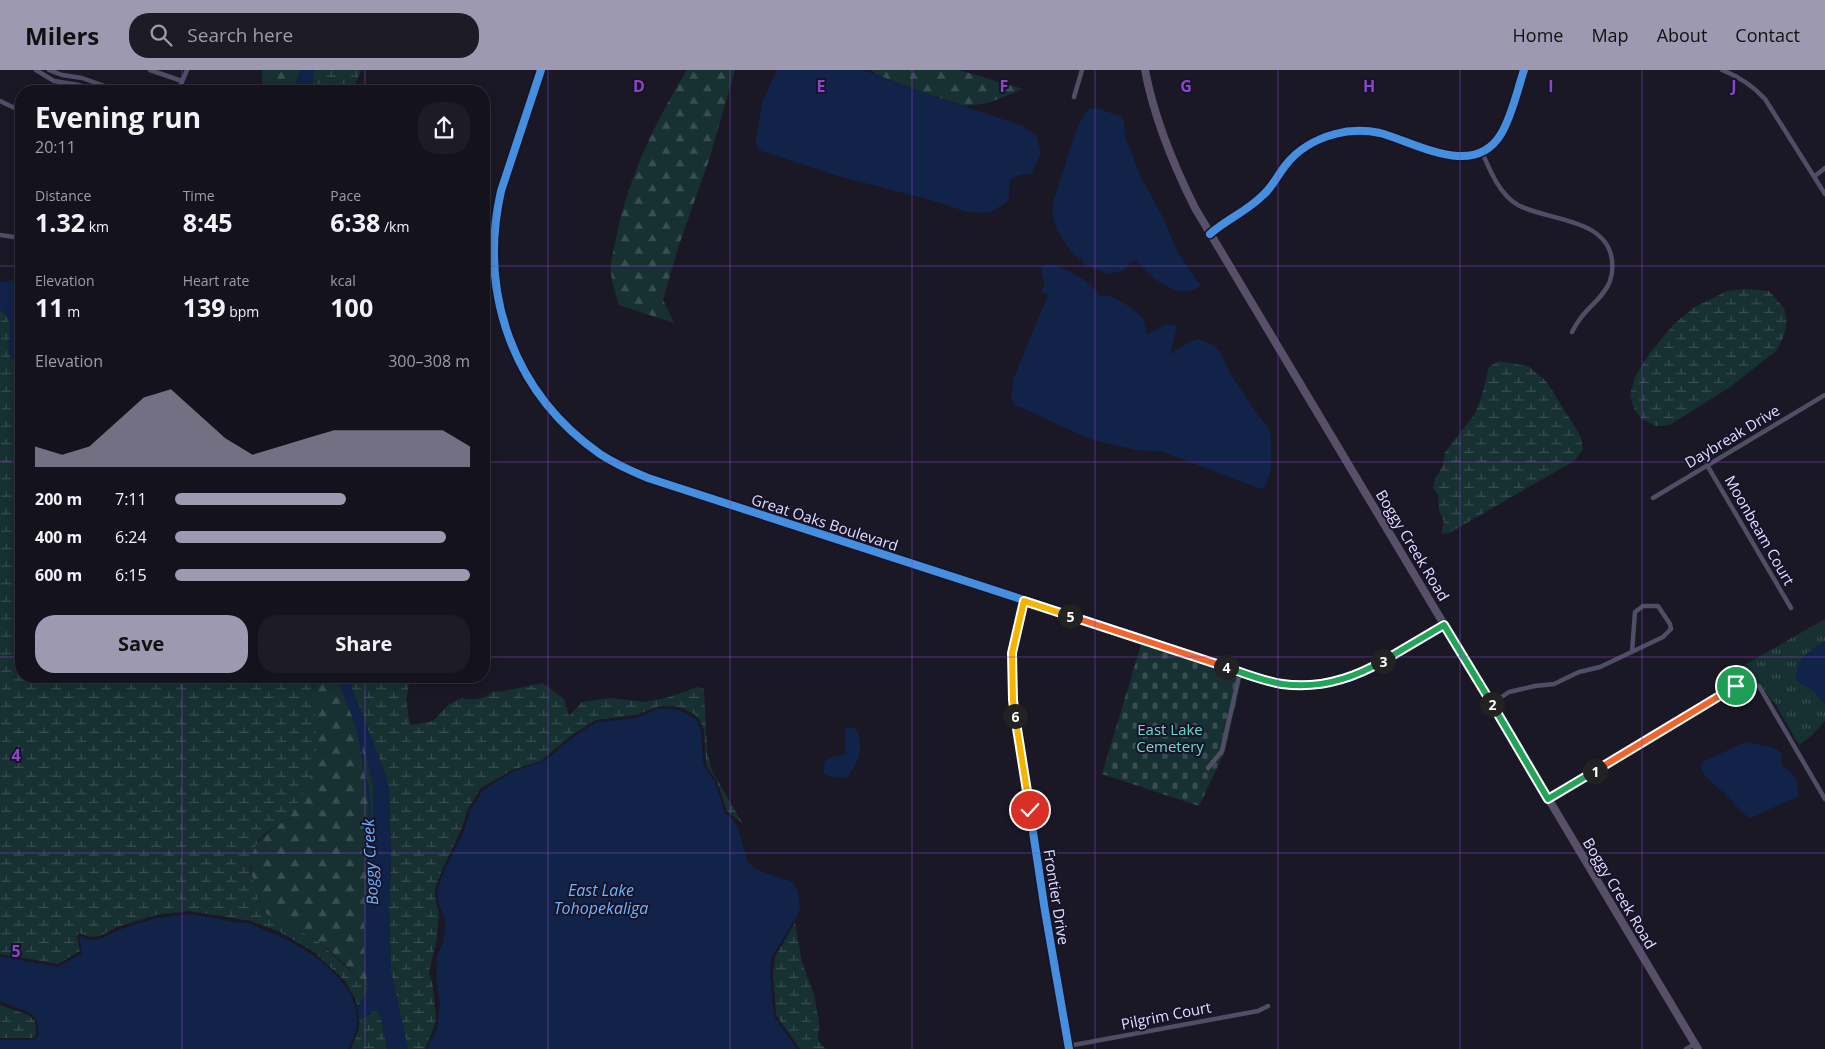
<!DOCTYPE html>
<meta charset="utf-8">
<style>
:root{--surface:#14121c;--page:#1d1b25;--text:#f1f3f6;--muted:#9d9ea3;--line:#33323b;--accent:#9c99b1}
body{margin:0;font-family:"Open Sans",sans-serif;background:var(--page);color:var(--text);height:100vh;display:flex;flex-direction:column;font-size:19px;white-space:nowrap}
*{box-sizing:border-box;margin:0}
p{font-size:16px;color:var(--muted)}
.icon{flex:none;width:28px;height:28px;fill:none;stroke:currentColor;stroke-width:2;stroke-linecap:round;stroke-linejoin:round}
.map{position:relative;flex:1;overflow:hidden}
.sheet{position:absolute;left:15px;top:15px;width:475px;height:598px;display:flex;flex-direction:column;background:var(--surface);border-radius:20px;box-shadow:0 2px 12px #0003,0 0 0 1px var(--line)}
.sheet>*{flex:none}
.pin{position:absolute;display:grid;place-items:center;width:42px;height:42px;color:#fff;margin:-21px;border:2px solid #fff;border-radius:50%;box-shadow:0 1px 5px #0007}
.km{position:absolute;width:25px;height:25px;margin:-12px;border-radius:50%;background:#222;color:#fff;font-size:14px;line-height:25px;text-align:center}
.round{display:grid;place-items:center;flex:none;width:52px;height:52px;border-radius:20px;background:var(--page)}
.overview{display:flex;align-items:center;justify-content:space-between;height:85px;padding:0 20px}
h1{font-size:28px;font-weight:700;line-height:38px}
.stats{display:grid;grid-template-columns:repeat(3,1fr);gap:8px;height:85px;padding:5px 20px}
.stats div{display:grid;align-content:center}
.stats b{font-size:25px;font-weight:700}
.stats small{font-size:14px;font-weight:400}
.stats p{font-size:14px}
.chart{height:140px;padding:10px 20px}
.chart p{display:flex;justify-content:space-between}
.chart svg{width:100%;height:90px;margin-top:5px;fill:var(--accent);opacity:.7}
.cta{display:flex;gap:10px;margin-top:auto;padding:10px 20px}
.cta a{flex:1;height:58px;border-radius:20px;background:var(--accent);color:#111;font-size:20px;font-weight:700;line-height:58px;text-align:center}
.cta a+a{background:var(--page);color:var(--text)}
ul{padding:0 20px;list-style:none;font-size:16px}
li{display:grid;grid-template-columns:80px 60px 1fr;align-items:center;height:38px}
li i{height:12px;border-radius:6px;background:var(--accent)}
header{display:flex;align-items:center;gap:30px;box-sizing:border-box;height:70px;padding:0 25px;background:var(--accent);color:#111}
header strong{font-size:24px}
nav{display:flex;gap:28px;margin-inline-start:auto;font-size:18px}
.search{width:350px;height:45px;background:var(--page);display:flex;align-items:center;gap:12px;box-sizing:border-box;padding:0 18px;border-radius:20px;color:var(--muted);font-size:19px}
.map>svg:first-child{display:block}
</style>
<header>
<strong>Milers</strong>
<div class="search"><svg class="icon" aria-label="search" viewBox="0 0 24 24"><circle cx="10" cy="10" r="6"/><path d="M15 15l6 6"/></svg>Search here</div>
<nav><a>Home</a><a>Map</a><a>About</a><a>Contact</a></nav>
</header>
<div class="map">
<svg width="1825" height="979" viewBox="0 0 1825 979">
<defs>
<pattern id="grass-tufts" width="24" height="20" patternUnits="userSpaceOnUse" patternTransform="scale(1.25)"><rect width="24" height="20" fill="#173032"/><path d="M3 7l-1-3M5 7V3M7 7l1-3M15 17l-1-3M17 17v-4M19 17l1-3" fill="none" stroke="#384e51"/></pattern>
<pattern id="forest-firs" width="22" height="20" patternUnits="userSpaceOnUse" patternTransform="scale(1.25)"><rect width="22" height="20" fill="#173032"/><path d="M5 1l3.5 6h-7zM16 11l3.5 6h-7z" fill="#384e51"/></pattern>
<pattern id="wetland-marsh" width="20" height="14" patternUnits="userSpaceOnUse" patternTransform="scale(1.25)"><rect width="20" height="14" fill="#173032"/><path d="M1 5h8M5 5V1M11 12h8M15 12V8" fill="none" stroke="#384e51"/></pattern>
<pattern id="cemetery-stones" width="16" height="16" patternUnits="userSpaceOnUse" patternTransform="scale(1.25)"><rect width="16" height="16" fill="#173032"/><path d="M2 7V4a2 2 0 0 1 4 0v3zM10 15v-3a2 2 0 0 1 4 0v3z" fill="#384e51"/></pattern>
</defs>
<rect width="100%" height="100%" fill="#1a1825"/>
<!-- grass -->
<path fill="url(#grass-tufts)" d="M1825,549V571C1807,583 1798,586 1796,610L1814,621L1825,634V651L1812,665L1799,675L1774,632L1771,630L1761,614L1748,610L1741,612L1734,601Z"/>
<!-- forest -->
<path fill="url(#forest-firs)" d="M262,0H300L296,15V21H262Z
M687,0H735L709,90L679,175L663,230L674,253L619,235C615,223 610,207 611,194C612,185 615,176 616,168C628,108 655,52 687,0Z
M871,0H959L1023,19L988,33L965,36L916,20L875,4Z
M313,606H337C348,640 370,680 373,715C374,735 375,757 373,777C368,823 358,871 369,918C352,902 336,885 318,871C305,862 273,853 265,842C259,836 257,825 255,818C243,778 259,768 289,748L315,613Z"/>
<!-- wetland -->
<path fill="url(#wetland-marsh)" d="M314,0H361L355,15L350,21H311Z
M1744,219L1769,221L1784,238L1787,251L1784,266L1776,281L1730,317L1670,355L1656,356L1642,349L1635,341L1630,326L1635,307L1649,284L1673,255L1693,238L1727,221Z
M0,239C15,251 13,275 15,292L21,294V606H313L317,685L310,711L289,748L267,762L259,770L254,779L250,798L258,829L265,843L318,871L369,918L359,935H357L356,929L351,922L345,911L314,882L280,862L251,851L189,841L156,845L117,857L100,866L90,867L79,863L77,866L80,881L58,894L0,884Z
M1498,291L1528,296L1546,311L1580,365L1583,379L1574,391L1449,463L1441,464L1444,452L1439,440L1438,425L1433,418L1435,409L1443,395L1445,382L1475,344L1482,325L1489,297Z
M347,606H410L406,631L410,655L433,651L448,635L462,628C473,631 486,629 493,621L499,622L543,613L564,629L569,646L582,632L610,628L645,632L666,628L698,617L704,619L707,681L712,701L743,754L727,741L717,711L708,698L706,691L704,660L699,649L694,644L680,637L660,636L636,645L596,650L573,664L541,691L512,700L481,718L468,739L461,760L442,800L435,819L436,833L439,841L437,868L429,902L433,917L436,949L434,957L425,979H408L391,902L389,840L391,789L389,721L385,703Z
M795,853L802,892L814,925L819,951L818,971L826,979H800L776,945L773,904L775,887Z
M0,935L28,945L35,951L36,964L33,968H0Z
M377,939L382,952L387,979H351C355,970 361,958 359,948H364Z"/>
<!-- cemetery -->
<path fill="url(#cemetery-stones)" d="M1142,572L1242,606L1225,681L1199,736L1102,704Z"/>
<!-- water -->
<path fill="#112348" d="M300,0H314L311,21H296V15Z
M777,0H863L916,20L1023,56L1036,65L1041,83L1031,104L1020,105L1009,110V126L1007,132L989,143L967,142L937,132L838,106L761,81L755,74L763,30Z
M1096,38L1123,47L1126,69L1140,105L1163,148L1177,181L1201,216C1176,232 1151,207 1135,190L1123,201L1108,204L1087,196L1071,181L1056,159L1052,142L1054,129L1077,58L1088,39Z
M1051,194C1070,200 1089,210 1101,227C1102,226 1108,226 1109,226C1116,227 1139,242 1143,249C1146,254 1144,259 1148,264L1167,254L1177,256L1170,284L1191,271L1199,269L1213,275L1221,282L1230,303L1257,344L1269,358L1271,370V400L1266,415L1261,419L1163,382L1136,380L1089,369L1018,336L1017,338L1011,329L1014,307L1048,225L1041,222L1045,213L1042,205V196Z
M21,209V294C1,289 11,270 10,256C10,250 5,243 0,239V212Z
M1825,571V634L1814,621L1796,610C1798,586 1807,583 1825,571Z
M337,606H347L385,703L389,721L391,789L389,840L391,902L408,979H387L382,952L377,939L364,948H359L357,935H359L369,918L365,901L364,852L373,774V715L367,688Z
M660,638L679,640L697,650L701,661L703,692L706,699L715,712L725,743L733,750L738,758L747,791L755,799L792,812L798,821L800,841L772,887L770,904L774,946L797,979H427L437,958L440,935L436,907L437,887L443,873L446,852L438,832V819L444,801L464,761L470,740L483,720L512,702L546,690L574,666L597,652L636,648Z
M847,657L856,659C865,676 859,694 846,708L831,707L824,703C821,684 833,689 844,684C848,675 843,666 847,657Z
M1746,672L1775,678L1782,684V695C1795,704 1798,709 1799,726L1750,748C1741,742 1735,734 1727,726C1717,716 1706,710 1700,697L1704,691Z
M189,844C205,846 219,849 234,852C239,853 245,852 250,853C254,855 259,858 264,860C308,876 383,923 348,979H0V970H34L39,965L37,950L30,943L0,931V886L58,897L82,883L79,866L90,870L101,869L118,860L156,848Z"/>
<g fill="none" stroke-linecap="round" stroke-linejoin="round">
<!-- stream -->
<path stroke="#112348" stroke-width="2" d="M359,665C363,692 369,718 370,746C371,767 366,788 369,809"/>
<!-- minor -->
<path stroke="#504e65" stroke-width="4.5" d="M36,0L54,11L79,15L96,21
M49,0L62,5L82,8L119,21
M150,0L182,11
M541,0L501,121C478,223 513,323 600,384C615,394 631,401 648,408L1132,565L1240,602L1281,614L1314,615L1349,608L1370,599L1444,555
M1722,0C1740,7 1752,15 1765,29L1825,124
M178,21L187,0
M1074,27L1082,0
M0,31L21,41
M1482,82C1490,101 1500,125 1518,135C1546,150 1602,148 1611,185C1613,193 1613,202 1610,211C1604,227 1589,236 1580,249C1577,253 1574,258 1572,262
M1815,106L1825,98
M1210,164C1226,149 1248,141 1263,126C1272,117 1278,105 1286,95C1298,79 1318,68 1337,64C1351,60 1365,60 1379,63C1416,71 1473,109 1501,65C1512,47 1517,20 1524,0
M0,165L21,168
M1707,395L1791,538
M1653,428L1825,325
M1024,531L1012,583L1013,630L1045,841L1069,979
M1491,634L1509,622L1535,616L1554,614L1579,602L1600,597L1663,567L1671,559L1670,554L1658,536H1643L1635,542L1632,582
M1208,698L1222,681L1240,602
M1548,729L1736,617L1748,614L1759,616L1825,729
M1068,976L1258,941L1268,936
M1686,979L1695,974"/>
<!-- primary -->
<path stroke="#584f69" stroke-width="8" d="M1145,0C1154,48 1173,94 1195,138L1698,979"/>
<defs>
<path id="cycleway" d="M541,0L501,121C478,223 513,323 600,384C615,394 631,401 648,408L1132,565L1240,602L1281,614L1314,615L1349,608L1370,599L1444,555
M1210,164C1226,150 1247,141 1262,126C1272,118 1277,106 1285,96C1297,80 1316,69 1335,64C1350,60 1365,60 1380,63C1417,73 1474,109 1501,64C1512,46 1517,21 1524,0
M1024,531L1012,583L1013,630L1045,841L1069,979"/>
</defs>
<!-- cycleway casing -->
<use href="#cycleway" stroke="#17132a" stroke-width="11"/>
<!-- cycleway -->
<use href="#cycleway" stroke="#468fdf" stroke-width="8"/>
</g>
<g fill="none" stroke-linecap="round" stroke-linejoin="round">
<defs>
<path id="split-1" d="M1595,701L1736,616"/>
<path id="split-2" d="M1492,634L1548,729L1595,701"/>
<path id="split-3" d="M1383,591L1444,555L1492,634"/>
<path id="split-4" d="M1226,597C1243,603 1263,611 1282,614C1317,619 1352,609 1383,591"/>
<path id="split-5" d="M1070,546L1226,597"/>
<path id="split-6" d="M1015,646L1013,630L1012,583L1024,531L1070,546"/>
<path id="split-7" d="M1015,646L1030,740"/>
</defs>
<!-- split-1 casing -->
<use href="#split-1" stroke="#fff" stroke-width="10"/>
<!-- split-2 casing -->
<use href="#split-2" stroke="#fff" stroke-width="10"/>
<!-- split-3 casing -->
<use href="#split-3" stroke="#fff" stroke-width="10"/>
<!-- split-4 casing -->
<use href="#split-4" stroke="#fff" stroke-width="10"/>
<!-- split-5 casing -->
<use href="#split-5" stroke="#fff" stroke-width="10"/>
<!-- split-6 casing -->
<use href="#split-6" stroke="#fff" stroke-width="10"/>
<!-- split-7 casing -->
<use href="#split-7" stroke="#fff" stroke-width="10"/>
<!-- split-1 -->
<use href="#split-1" stroke="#f0652b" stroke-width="6"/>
<!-- split-2 -->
<use href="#split-2" stroke="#22a559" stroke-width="6"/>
<!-- split-3 -->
<use href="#split-3" stroke="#22a559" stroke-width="6"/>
<!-- split-4 -->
<use href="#split-4" stroke="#22a559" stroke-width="6"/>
<!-- split-5 -->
<use href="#split-5" stroke="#f0652b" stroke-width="6"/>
<!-- split-6 -->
<use href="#split-6" stroke="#f5b400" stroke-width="6"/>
<!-- split-7 -->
<use href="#split-7" stroke="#f5b400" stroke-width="6"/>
</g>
<!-- grid -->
<path fill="none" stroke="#8a47c8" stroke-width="1" stroke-opacity="0.55" d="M182,0V21M365,0V21M548,0V979M730,0V979M912,0V979M1095,0V979M1278,0V979M1460,0V979M1642,0V979M0,196H21M484,196H1825M0,392H21M484,392H1825M0,587H21M484,587H1825M182,606V979M365,606V979M0,783H1825"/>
<g text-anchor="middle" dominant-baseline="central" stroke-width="4" stroke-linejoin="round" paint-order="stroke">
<!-- street labels -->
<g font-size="15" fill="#e2defd" stroke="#17132a">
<text transform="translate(1732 366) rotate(-31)">Daybreak Drive</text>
<text transform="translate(825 452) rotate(18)">Great Oaks Boulevard</text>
<text transform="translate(1760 460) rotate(60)">Moonbeam Court</text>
<text transform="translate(1413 475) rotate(59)">Boggy Creek Road</text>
<text transform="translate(1620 823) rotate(59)">Boggy Creek Road</text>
<text transform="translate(1057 827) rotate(81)">Frontier Drive</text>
<text transform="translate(1166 945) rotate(-11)">Pilgrim Court</text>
</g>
<!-- park labels -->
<g font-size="15" fill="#6cdbc3" stroke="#17132a">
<text x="1170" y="659">East Lake<tspan x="1170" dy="17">Cemetery</tspan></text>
</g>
<!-- water labels -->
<g font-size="16" font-style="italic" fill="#71b5f8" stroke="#17132a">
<text transform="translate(370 792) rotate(-93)">Boggy Creek</text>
<text x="601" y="820">East Lake<tspan x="601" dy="18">Tohopekaliga</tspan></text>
</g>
</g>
<g font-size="16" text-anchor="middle" font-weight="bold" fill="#8a47c8" stroke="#17132a" stroke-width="4" stroke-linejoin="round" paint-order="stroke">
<text x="639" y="22">D</text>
<text x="821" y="22">E</text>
<text x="1004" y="22">F</text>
<text x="1186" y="22">G</text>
<text x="1369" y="22">H</text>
<text x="1551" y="22">I</text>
<text x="1734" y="22">J</text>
<text x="16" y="691">4</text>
<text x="16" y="887">5</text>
</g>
</svg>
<div class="pin" style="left:1736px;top:616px;background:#1e9e55"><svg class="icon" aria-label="arrive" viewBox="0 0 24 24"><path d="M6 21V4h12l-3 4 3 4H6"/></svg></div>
<div class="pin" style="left:1030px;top:740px;background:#d93025"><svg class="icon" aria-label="check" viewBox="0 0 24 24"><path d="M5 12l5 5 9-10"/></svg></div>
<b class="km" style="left:1595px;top:701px">1</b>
<b class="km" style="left:1492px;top:634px">2</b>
<b class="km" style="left:1383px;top:591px">3</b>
<b class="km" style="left:1226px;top:597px">4</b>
<b class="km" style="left:1070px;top:546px">5</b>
<b class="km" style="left:1015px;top:646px">6</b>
<section class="sheet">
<div class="overview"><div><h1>Evening run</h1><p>20:11</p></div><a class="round"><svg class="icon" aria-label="share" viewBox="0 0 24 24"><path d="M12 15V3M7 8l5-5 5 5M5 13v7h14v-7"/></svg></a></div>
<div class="stats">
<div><p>Distance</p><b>1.32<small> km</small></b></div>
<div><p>Time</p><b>8:45</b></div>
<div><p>Pace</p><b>6:38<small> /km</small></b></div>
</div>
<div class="stats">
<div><p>Elevation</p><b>11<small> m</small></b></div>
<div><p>Heart rate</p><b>139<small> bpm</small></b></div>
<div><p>kcal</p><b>100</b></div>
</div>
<div class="chart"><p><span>Elevation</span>300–308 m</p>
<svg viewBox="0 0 160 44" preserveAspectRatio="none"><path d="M0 44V34L10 38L20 34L30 22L40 10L50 6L60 18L70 30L80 38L90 34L100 30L110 26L120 26L130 26L140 26L150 26L160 34V44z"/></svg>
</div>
<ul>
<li><b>200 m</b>7:11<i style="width:58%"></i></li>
<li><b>400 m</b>6:24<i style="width:92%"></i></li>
<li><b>600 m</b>6:15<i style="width:100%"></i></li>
</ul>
<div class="cta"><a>Save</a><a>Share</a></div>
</section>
</div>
